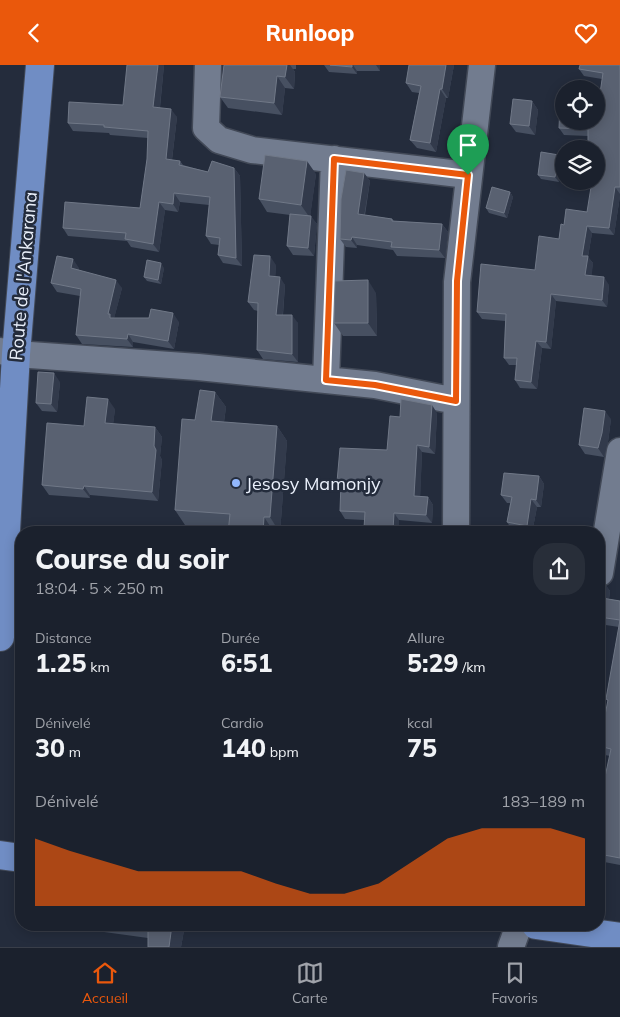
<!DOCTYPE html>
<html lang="fr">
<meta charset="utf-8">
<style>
:root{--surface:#1b212d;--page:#282e39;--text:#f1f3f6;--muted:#a0a3aa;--line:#393e49;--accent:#ea580c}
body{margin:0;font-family:Mulish,sans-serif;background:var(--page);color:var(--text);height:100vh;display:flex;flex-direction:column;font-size:19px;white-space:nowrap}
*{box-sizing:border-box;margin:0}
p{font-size:16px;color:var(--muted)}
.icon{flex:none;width:28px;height:28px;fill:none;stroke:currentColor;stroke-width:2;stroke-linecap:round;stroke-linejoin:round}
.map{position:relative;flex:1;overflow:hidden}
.details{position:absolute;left:15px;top:461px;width:590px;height:405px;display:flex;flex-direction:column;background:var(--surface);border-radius:20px;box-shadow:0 2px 12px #0003,0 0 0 1px var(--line)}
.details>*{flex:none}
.tools{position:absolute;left:555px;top:15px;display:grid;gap:10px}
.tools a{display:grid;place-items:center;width:50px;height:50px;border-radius:50%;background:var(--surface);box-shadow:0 2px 12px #0003,0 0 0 1px var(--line);font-size:25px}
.pin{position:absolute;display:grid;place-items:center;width:42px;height:42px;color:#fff;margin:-51px -21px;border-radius:50% 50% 50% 0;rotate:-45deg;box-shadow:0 0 5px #0007}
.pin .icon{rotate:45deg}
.round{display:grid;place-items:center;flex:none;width:52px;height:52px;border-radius:20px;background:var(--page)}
.summary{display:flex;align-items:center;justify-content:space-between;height:85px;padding:0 20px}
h1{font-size:28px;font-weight:800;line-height:38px}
.stats{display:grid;grid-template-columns:repeat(3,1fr);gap:8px;height:85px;padding:5px 20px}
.stats div{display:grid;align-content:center}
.stats b{font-size:25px;font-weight:800}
.stats small{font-size:14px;font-weight:400}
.stats p{font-size:14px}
.chart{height:140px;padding:10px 20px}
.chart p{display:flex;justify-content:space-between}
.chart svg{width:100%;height:90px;margin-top:5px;fill:var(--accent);opacity:.7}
header{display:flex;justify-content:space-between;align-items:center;height:65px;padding:0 20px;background:var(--accent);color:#fff;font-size:22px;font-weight:800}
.dock{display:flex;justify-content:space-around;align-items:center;height:70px;border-top:1px solid var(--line);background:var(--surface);font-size:14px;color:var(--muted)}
.dock a{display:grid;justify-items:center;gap:2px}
.dock .active{color:var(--accent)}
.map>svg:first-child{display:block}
</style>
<header><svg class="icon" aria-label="back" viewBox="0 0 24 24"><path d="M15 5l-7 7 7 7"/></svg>Runloop<svg class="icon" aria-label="heart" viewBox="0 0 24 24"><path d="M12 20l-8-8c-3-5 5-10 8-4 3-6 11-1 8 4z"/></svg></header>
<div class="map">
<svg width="620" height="882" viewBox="0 0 620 882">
<rect width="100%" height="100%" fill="#242c3c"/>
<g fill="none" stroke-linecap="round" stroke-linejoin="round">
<defs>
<path id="minor" d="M208,0L206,63L219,75L252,85L468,110
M0,286L16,289L198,302L375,320L456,336
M326,315L334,94
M456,468L457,217L482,0
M600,508L620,386
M511,882L519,860"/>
<path id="major" d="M0,572L16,289L40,0
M0,790L21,793
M536,860L620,872"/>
</defs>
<!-- minor casing -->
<use href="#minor" stroke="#424957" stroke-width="29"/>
<!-- major casing -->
<use href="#major" stroke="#424957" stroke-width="30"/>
<!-- minor -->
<use href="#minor" stroke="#727c8f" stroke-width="26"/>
<!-- major -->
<use href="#major" stroke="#708dc4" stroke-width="28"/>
</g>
<!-- wall -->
<path fill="#475061" d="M164,0L160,43L177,52L172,95L180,96L183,100L208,107L234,103L240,111L242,201L223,198L218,190L219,180L211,179L206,171L209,140L180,137L178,147L165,145L159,187L131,182L127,176L68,171L63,163L140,143L147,94L148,73L110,70L109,68L73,66L68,58L123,40Z
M224,0H296V4H293L295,7L294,24L285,23L282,50L228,43L220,32Z
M324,0H380V6H357V9L329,7Z
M409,0H454L448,33H446L436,87L417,83L410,75L419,28L412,27L406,18Z
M620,0V131L614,170L592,168L588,192L593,198L591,211L609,220L607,242L556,236L551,284L542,283L537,324L520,323L515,315L517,300H509L504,293L505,256L482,254L477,247L535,205L559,174L564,160L587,147L596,116V84L588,71L564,70L559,63L598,42L602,14L584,11L579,4Z
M532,36L538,45L535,70L516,67L510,59Z
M562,94L559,117L541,114L538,110Z
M364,108L370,116L365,150L392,154L394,156L442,159L448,167L445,193L397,191L393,185L357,180V183L346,182L340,174Z
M316,109L310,151L317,159L314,191L293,190L287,181L290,150L267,147L259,134Z
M510,127L513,132L507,153L489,148L486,143Z
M276,200L275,212L285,220L283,250L298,258V297L263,294L257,285L258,246L254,245L248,237Z
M79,203V205L122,223L114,253L179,257L174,284L133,277V282L82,279L76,270L80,231L57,227L51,218Z
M164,203L161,219L147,216L144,212Z
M376,228L377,271H343L334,258Z
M60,317L57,347L42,346L36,338Z
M215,327L226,342L224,357L277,361L287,376L280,468L185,460L175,445L195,355Z
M115,344L113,359L155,362L162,372L160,391L162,395L158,436L90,430V433L49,430L42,420L84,361Z
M437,348L435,389L422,387L420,431L428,432L433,440L432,458L399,455V468H367L364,463V455L345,454L340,446L341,421L337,417L387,385L400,352Z
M611,354L608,377L604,392L585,389L579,380Z
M539,411L544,419L541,442H537L532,468L512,465L507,457L510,438H507L501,430Z
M599,517L604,518L610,526L609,534L620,536V800L599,796V749L600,740H599V711L605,712L610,691L605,690L599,681L608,637L606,634L619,562L599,559Z
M53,860H185L181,882L148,873Z"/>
<!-- shaded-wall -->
<path fill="#323a4b" d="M158,0H164L159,50L153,42Z
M287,0H290L295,7L294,24L285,12Z
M352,0H353L357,6V9L352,2Z
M376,0H380V6Z
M446,0H454L448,33L442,24Z
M277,11L285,23L282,50L274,38Z
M440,24L446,33L436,87L430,78Z
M532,36L538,45L535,70L529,61Z
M171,44L177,52L171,102L166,94Z
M559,90L562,94L559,117L555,112Z
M307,96L316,109L310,153L301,140Z
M234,103L240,111L242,201L236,193Z
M364,108L370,116L363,157L358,149Z
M615,122L620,129V131L614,170L609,163Z
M510,127L513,132L507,153L504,148Z
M174,128L180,137L178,147L173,139Z
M159,137L165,145L159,187L153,179Z
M311,151L317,159L314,191L308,183Z
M442,159L448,167L445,193L439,185Z
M587,161L592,168L588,192L593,198L591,218L585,210L582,191Z
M352,172L357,180V183L351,175Z
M270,191L276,200L275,220L269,211Z
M73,194L79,203L77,212L71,203Z
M161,198L164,203L161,219L158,215Z
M280,212L285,220L282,258L276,250Z
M604,212L609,220L607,242L602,235Z
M116,215L122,223L114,254L110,253L108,249Z
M368,215L376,228L377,271L368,258Z
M551,229L556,236L551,284L546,277Z
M173,248L179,257L174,284L168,276Z
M292,250L298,258V297L292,289Z
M128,269L133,277V282L127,274Z
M536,276L542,283L537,324L531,317Z
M54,308L60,317L57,347L51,339Z
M215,327L226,342L222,371L211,356Z
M108,334L115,344L112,368L105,358Z
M432,340L437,348L435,389L429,382Z
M605,346L611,354L608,377L604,392L598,383Z
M277,361L287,376L280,468L270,452Z
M155,362L162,372L160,391L162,395L158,436L152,427Z
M417,380L422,387L420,439L414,431Z
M539,411L544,419L541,442L536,435Z
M84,421L90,430V433L83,424Z
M428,432L433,440L432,458L426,450Z
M531,434L537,442L532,468L527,461Z
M394,448L399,455V468H395L393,465Z
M264,452L274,467V468H263Z
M604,518L610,526L608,541L602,533Z
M172,860H185L181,882H169Z"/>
<!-- building -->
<path fill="#596171" stroke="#707887" d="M127,0H158L153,42L171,44L166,94L180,96L179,100L208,107L212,96L234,103L236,193L218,190L220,173L206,171L210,132L174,128L173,139L159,137L153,179L125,174L126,168L63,163L65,137L140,143L147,94L148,66L104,62V60L68,58L69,37L123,40Z
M224,0H287L285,12L277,11L274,38L220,32Z
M330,0H352V2Z
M409,0H446L442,24H440L430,78L410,75L421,21L406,18Z
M580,0H620V122H615L609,163L587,161L582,191H588L585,210L604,212L602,235L551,229L546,277L536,276L531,317L515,315L517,293H504L506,249L477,247L481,199L535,205L539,171L559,174L561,159L564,160L566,144L587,147L592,116H596V84H588V64L559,63L560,40L564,41V56H596V42H598L603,8L579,4Z
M513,34L532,36L529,61L510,59Z
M541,87L559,90L555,112L538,110Z
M265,90L307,96L301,140L259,134Z
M346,105L364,108L358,149L392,154V156L442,159L439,185L391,182L392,177L352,172L351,175L340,174L341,134Z
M492,122L510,127L504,148L486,143Z
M290,149L311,151L308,183L287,181Z
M254,190L270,191L269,211L280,212L276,250H292V289L257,285L258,238L248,237Z
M57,191L73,194L71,203L116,215L108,249H110V253H149L151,244L173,248L168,276L128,269L127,274L76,270L81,224L51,218Z
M147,195L161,198L158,215L144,212Z
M368,215V258H334L335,216Z
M38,307L54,308L51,339L36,338Z
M200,325L215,327L211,356L277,361L270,452H264L263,468H228L230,449L175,445L182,354L195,355Z
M87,332L108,334L105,358L155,362L154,381L156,385L152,427L84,421L83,424L42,420L47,358L84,361Z
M401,334L432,340L429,382L417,380L414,431L428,432L426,450L394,448L393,465L364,463L365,447L340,446L341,417H337L340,383L387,385L390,351L400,352Z
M584,343L605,346L602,368L598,383L579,380Z
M504,408L539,411L536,435L531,434L527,461L507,457L512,432L501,430Z
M599,517L604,518L602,533L620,536V555L599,552Z
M620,555V793L599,789V749L601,733H599V711L605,712L611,684L599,681L608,635L606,634Z
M148,860H172L169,882H148Z"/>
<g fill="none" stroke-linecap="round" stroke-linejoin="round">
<defs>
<path id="route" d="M334,94L468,110L457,216L456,336L375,320L326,315Z"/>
</defs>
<!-- route casing -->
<use href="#route" stroke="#fff" stroke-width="10"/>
<!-- route -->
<use href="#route" stroke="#ea580c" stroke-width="6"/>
</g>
<!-- markers -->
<circle fill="#92b7fd" stroke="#242c3c" stroke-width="2" cx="236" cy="418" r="5"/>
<g text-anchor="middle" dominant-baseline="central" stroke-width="5" stroke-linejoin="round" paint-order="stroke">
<!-- street labels -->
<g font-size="18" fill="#ebf1fc" stroke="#242c3c">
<text transform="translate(23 211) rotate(-85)">Route de l'Ankarana</text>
</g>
<!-- poi labels -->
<g font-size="18" fill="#ebf1fc" stroke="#242c3c" text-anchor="start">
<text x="246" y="418">Jesosy Mamonjy</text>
</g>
</g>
</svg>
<div class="tools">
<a><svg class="icon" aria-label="locate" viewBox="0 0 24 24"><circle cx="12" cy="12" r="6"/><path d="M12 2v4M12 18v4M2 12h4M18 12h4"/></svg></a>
<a><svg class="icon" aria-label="layers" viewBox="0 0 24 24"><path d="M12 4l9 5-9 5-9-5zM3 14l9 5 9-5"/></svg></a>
</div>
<div class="pin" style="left:468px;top:110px;background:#1e9e55"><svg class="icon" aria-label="arrive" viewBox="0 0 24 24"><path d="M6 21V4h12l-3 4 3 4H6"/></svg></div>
<section class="details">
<div class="summary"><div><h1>Course du soir</h1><p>18:04 · 5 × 250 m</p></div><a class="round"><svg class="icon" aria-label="share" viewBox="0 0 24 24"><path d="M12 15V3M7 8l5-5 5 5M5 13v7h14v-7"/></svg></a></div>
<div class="stats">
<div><p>Distance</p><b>1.25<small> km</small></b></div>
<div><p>Durée</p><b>6:51</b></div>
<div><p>Allure</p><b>5:29<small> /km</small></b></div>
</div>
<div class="stats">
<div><p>Dénivelé</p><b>30<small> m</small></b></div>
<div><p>Cardio</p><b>140<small> bpm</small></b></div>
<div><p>kcal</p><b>75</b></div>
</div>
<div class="chart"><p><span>Dénivelé</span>183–189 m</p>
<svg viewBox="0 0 160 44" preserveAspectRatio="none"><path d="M0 44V11L10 17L20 22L30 27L40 27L50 27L60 27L70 33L80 38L90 38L100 33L110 22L120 11L130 6L140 6L150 6L160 11V44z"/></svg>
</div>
</section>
</div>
<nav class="dock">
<a class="active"><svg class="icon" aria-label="home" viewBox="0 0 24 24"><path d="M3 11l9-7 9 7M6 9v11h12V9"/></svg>Accueil</a>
<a><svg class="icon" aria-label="map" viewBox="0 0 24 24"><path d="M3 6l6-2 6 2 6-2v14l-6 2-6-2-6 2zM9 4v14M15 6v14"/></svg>Carte</a>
<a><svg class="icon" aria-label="saved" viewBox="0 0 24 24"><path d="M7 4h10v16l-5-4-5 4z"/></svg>Favoris</a>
</nav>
